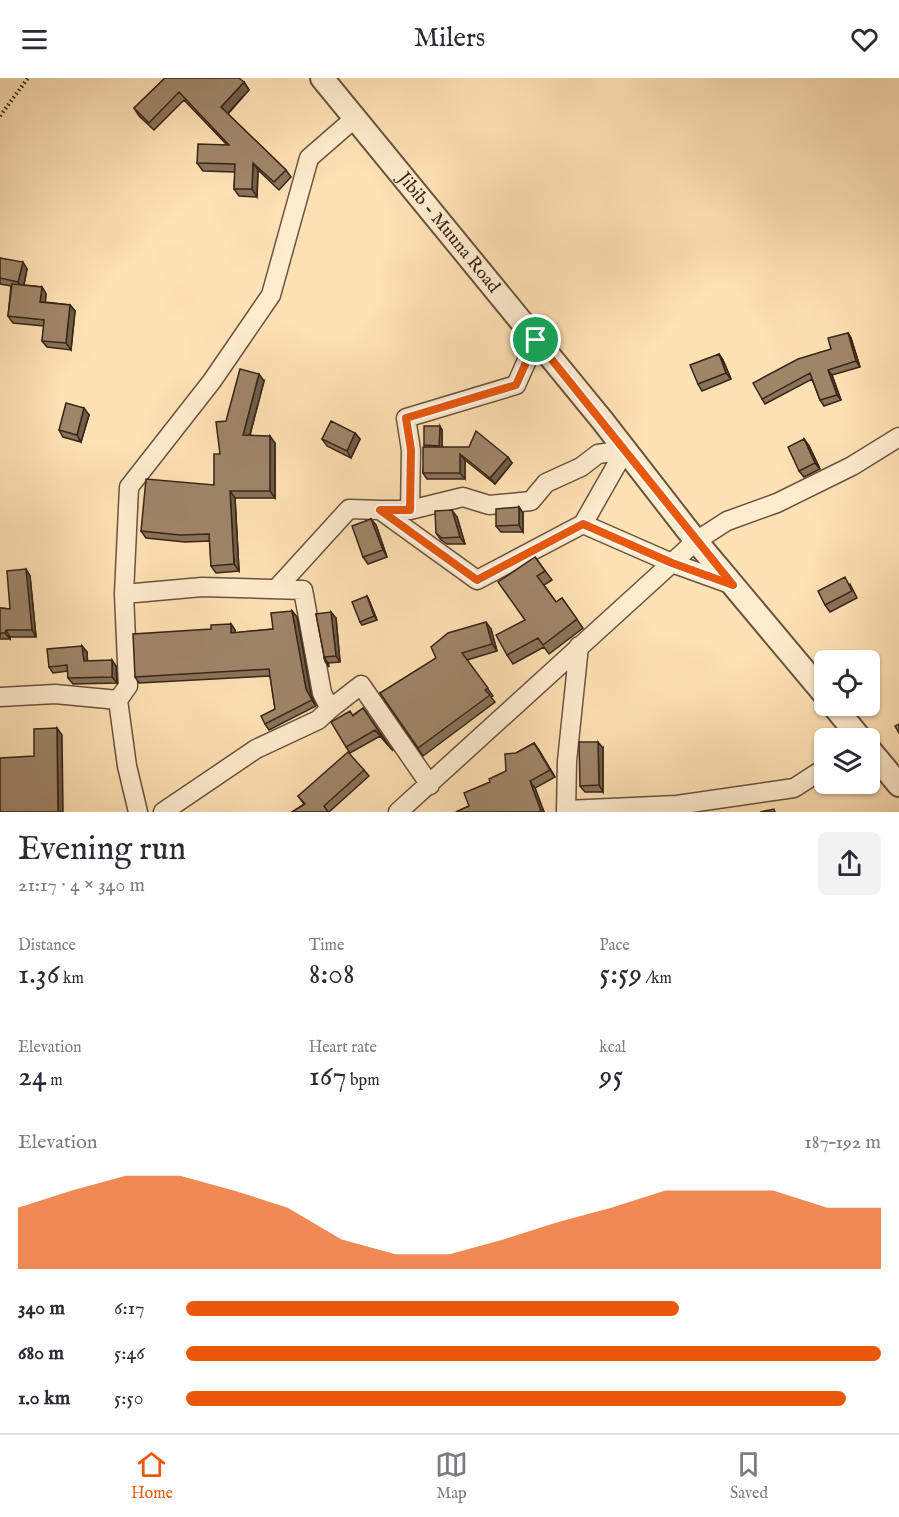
<!DOCTYPE html>
<meta charset="utf-8">
<style>
:root{--surface:#fff;--page:#f2f2f3;--text:#2b2b33;--muted:#7c7c81;--line:#e1e1e2;--accent:#ea580c}
body{margin:0;font-family:"IM FELL English",serif;background:var(--page);color:var(--text);height:100vh;display:flex;flex-direction:column;font-size:22px;white-space:nowrap}
*{box-sizing:border-box;margin:0}
p{font-size:20px;color:var(--muted)}
.icon{flex:none;width:33px;height:33px;fill:none;stroke:currentColor;stroke-width:2;stroke-linecap:round;stroke-linejoin:round}
.map{position:relative;height:734px;overflow:hidden}
.drawer{display:flex;flex-direction:column;background:var(--surface);flex:1}
.drawer>*{flex:none}
.buttons{position:absolute;left:814px;top:572px;display:grid;gap:12px}
.buttons a{display:grid;place-items:center;width:66px;height:66px;border-radius:9px;background:var(--surface);box-shadow:0 2px 4px #0004;font-size:30px}
.pin{position:absolute;display:grid;place-items:center;width:51px;height:51px;color:#fff;margin:-26px;border:3px solid #fff;border-radius:50%;box-shadow:0 2px 6px #0007}
.round{display:grid;place-items:center;flex:none;width:63px;height:63px;border-radius:9px;background:var(--page)}
.summary{display:flex;align-items:center;justify-content:space-between;height:102px;padding:0 18px}
h1{font-size:33px;font-weight:600;line-height:45px}
.stats{display:grid;grid-template-columns:repeat(3,1fr);gap:9px;height:102px;padding:6px 18px}
.stats div{display:grid;align-content:center}
.stats b{font-size:30px;font-weight:600}
.stats small{font-size:16px;font-weight:400}
.stats p{font-size:16px}
.chart{height:168px;padding:12px 18px}
.chart p{display:flex;justify-content:space-between}
.chart svg{width:100%;height:108px;margin-top:6px;fill:var(--accent);opacity:.7}
ul{padding:0 18px;list-style:none;font-size:20px}
li{display:grid;grid-template-columns:96px 72px 1fr;align-items:center;height:45px}
li i{height:15px;border-radius:8px;background:var(--accent)}
header{display:flex;justify-content:space-between;align-items:center;height:78px;padding:0 18px;background:var(--surface);font-size:27px;font-weight:600}
.dock{display:flex;justify-content:space-around;align-items:center;height:84px;border-top:2px solid var(--line);background:var(--surface);font-size:16px;color:var(--muted)}
.dock a{display:grid;justify-items:center;gap:3px}
.dock .current{color:var(--accent)}
.map>svg:first-child{display:block}
</style>
<header><svg class="icon" aria-label="menu" viewBox="0 0 24 24"><path d="M4 6h16M4 12h16M4 18h16"/></svg>Milers<svg class="icon" aria-label="heart" viewBox="0 0 24 24"><path d="M12 20l-8-8c-3-5 5-10 8-4 3-6 11-1 8 4z"/></svg></header>
<div class="map">
<svg width="899" height="734" viewBox="0 0 899 734">
<rect width="100%" height="100%" fill="#fee1b4"/>
<filter id="stains"><feTurbulence type="fractalNoise" baseFrequency=".00333" numOctaves="4"/><feColorMatrix values="0 0 0 0 .2 0 0 0 0 .09 0 0 0 0 .02 0 0 0 .5 -.17"/></filter>
<radialGradient id="worn" r=".72"><stop offset=".6" stop-color="#630" stop-opacity="0"/><stop offset="1" stop-color="#630" stop-opacity=".3"/></radialGradient>
<g fill="none" stroke-linecap="round" stroke-linejoin="round">
<defs>
<path id="minor" d="M380,432H410L411,372L406,340L516,307L536,262
M410,432L463,419L489,427L531,423L546,405L581,389L598,376L625,372
M583,446L625,372
M276,511L349,431L380,432L477,502L583,446L672,485L733,507
M124,516L202,509L303,512L322,615L330,631L361,607L430,707
M0,619L55,616L118,622L127,688L138,734
M118,622L128,608L124,516L129,409L212,303L271,217L309,80L355,40
M566,732L677,727L794,710L825,690
M163,734L256,671L318,642L330,631
M398,734L696,463L727,443L777,425L852,388L899,359
M566,734L567,683L579,568"/>
<g id="tertiary">
<path id="s1" d="M322,0L602,342L696,463L825,617"/>
<path d="M833,627L860,660"/>
<path d="M870,672L899,707"/>
</g>
</defs>
<!-- minor casing -->
<use href="#minor" stroke="#6a533f" stroke-width="21"/>
<!-- tertiary casing -->
<use href="#tertiary" stroke="#6a533f" stroke-width="26"/>
<!-- path -->
<path stroke="#392418" stroke-width="4" stroke-dasharray="1.5 3" stroke-linecap="butt" d="M0,38L28,0"/>
<!-- minor -->
<use href="#minor" stroke="#feecce" stroke-width="18"/>
<!-- tertiary -->
<use href="#tertiary" stroke="#feecce" stroke-width="22"/>
</g>
<!-- wall -->
<path fill="#89735a" stroke="#392418" stroke-width="1.5" d="M165,0L244,4L249,12L228,36L286,92L291,99L279,112L258,92L257,119L239,118L234,111L235,94L203,93L197,85L227,67L184,22L154,52L139,38L134,30Z
M0,180L27,191L24,207L42,209L46,216L45,224L70,227L75,233L71,272L47,269L42,263L44,248L13,245L8,238L11,208L0,206Z
M848,255L851,260L860,289L832,297L841,322L824,328L820,322L812,301L765,326L762,321L831,271Z
M719,276L723,282L731,301L702,313L698,306Z
M264,303L250,357L275,365V420H235L239,493L216,495L211,488L210,463L185,464L146,460L141,453L214,407L226,343Z
M89,337L81,364L63,359L59,352Z
M442,352V369L512,385L495,406L465,382V401H427L423,395L425,369L424,367Z
M355,355L360,361L351,380L327,368L322,361Z
M804,361L809,368L820,391L804,399L799,393Z
M519,429L523,435V454H501L496,448Z
M457,439L465,466H447L441,462L436,455Z
M371,441L376,447L387,479L368,486L363,479Z
M535,479L552,502L544,507L556,524L562,520L583,550L549,576L544,569L513,586L507,577L525,542Z
M26,491L30,498L36,559H10V561H0V530L10,531Z
M850,506L857,520L830,534L825,527Z
M367,518L369,522L377,542L362,547L360,544Z
M292,533L297,539L311,617L316,628L269,652L265,646L275,631L270,598L139,605L135,599L211,551L231,546L235,552V555L273,551Z
M316,536L336,540L340,584L328,585L329,589L325,583Z
M491,551L497,573L467,582L493,618L491,619L495,624L423,678L380,615Z
M82,568L87,574V583L116,588L117,605L73,606L68,600V593L53,595L49,589Z
M363,630L393,673L380,658L350,675L346,669L353,637Z
M534,665L555,699L535,710L544,734H456L469,728L490,704L506,693L516,675Z
M603,670V714H585L580,708Z
M364,692L369,698L329,734H292L304,726L298,718Z"/>
<!-- shaded-wall -->
<path fill="#6f5e4a" stroke="#392418" stroke-width="1.5" d="M244,4L249,12L226,37L221,29Z
M253,85L258,92L257,119L252,111Z
M23,184L27,191L23,211L18,204Z
M42,209L46,216L45,230L40,224Z
M70,227L75,233L71,272L66,265Z
M848,255L851,260L860,289L856,283Z
M719,276L723,282L731,301L726,295Z
M828,292L832,297L841,322L837,317Z
M259,296L264,303L248,364L243,357Z
M84,330L89,337L81,364L77,357Z
M440,348L442,352V371L439,368Z
M355,355L360,361L351,380L347,373Z
M270,358L275,365V420L270,413Z
M804,361L809,368L820,391L815,385Z
M460,376L465,382V401L460,395Z
M508,379L512,385L495,406L490,400Z
M230,413L235,420L239,493L234,486Z
M519,429L523,435V454L519,447Z
M452,432L457,439L465,466L460,459Z
M371,441L376,447L387,479L383,472Z
M26,491L30,498L36,559L32,552Z
M367,518L369,522L377,542L374,538Z
M292,533L297,539L311,617L316,628L312,622L306,611Z
M331,534L336,540L340,584L336,578Z
M486,544L491,551L497,573L492,566Z
M231,546L235,552L236,562L231,555Z
M6,552L10,559V561L5,555Z
M82,568L87,574L88,589L84,583Z
M324,579L328,585L329,589L325,583Z
M112,582L116,588L117,605L112,599Z
M57,650L62,657L63,734H58Z
M598,664L603,670V714L599,707Z
M534,665L539,672L555,699L550,692Z
M530,703L535,710L544,734H542L541,733Z"/>
<!-- building -->
<path fill="#9f8669" stroke="#392418" stroke-width="1.5" d="M165,0H239L244,4L221,29L286,92L274,104L253,85L252,111H234L235,86L197,85L198,66L229,67L179,14L149,45L134,30Z
M0,180L23,184L18,204L0,200Z
M12,206L42,209L40,224L70,227L66,265L42,263L44,242L8,238Z
M848,255L856,283L828,292L837,317L820,322L810,295L762,321L753,305L798,281L831,271L828,260Z
M719,276L726,295L698,306L690,287Z
M240,291L259,296L243,357L270,358V413H230L234,486L211,488L209,456L180,457L141,453L146,401L214,407V376H220L216,344L226,343Z
M66,325L84,330L77,357L59,352Z
M331,343L355,355L347,373L322,361Z
M424,348H440L439,368L424,367Z
M476,353L508,379L490,400L460,376V395H423V369H469Z
M804,361L815,385L799,393L788,369Z
M519,429V447L496,448V431Z
M452,432L460,459L442,460L436,455L435,433Z
M371,441L383,472L363,479L352,448Z
M535,479L545,493L537,498L556,524L562,520L577,541L543,567L538,560L507,577L496,557L525,542L498,504Z
M26,491L32,552H6L5,555H0V530L10,531L7,493Z
M845,499L852,513L825,527L818,513Z
M367,518L374,538L360,544L352,524Z
M292,533L306,611L312,622L265,646L261,638L275,631L269,591L135,599L133,556L211,551V547L231,546V555L273,551L271,535Z
M331,534L336,578L324,579L325,583L316,536Z
M486,544L492,566L462,575L488,610L485,612L490,617L418,670L380,615L436,580L431,569L448,555Z
M82,568L84,583L112,582V599L68,600L67,587L49,589L47,571Z
M363,630L388,667L375,652L346,669L331,644L350,633L353,638Z
M899,646V655L895,648Z
M57,650L58,734H0V680L34,678V651Z
M579,664H598L599,707L580,708Z
M534,665L550,692L530,703L541,733L538,734H456L469,728L464,715L490,704L489,701L506,693L505,676L516,675Z
M348,674L364,692L324,728L328,734H292L305,726L298,718Z
M774,731L775,734H760Z"/>
<g fill="none" stroke-linecap="round" stroke-linejoin="round">
<defs>
<path id="route" d="M536,262L733,507L672,485L583,446L477,502L380,432H410L411,372L406,340L516,307Z"/>
</defs>
<!-- route casing -->
<use href="#route" stroke="#fff" stroke-width="12"/>
<!-- route -->
<use href="#route" stroke="#ea580c" stroke-width="8"/>
</g>
<g text-anchor="middle" dominant-baseline="central" stroke-width="4.5" stroke-linejoin="round" paint-order="stroke">
<!-- street labels -->
<g font-size="18" fill="#392418" stroke="#feecce">
<text stroke="none"><textPath href="#s1" startOffset="200">Jibib - Muuna Road</textPath></text>
</g>
</g>
<rect width="100%" height="100%" filter="url(#stains)"/>
<rect width="100%" height="100%" fill="url(#worn)"/>
</svg>
<div class="buttons">
<a><svg class="icon" aria-label="locate" viewBox="0 0 24 24"><circle cx="12" cy="12" r="6"/><path d="M12 2v4M12 18v4M2 12h4M18 12h4"/></svg></a>
<a><svg class="icon" aria-label="layers" viewBox="0 0 24 24"><path d="M12 4l9 5-9 5-9-5zM3 14l9 5 9-5"/></svg></a>
</div>
<div class="pin" style="left:536px;top:262px;background:#1e9e55"><svg class="icon" aria-label="arrive" viewBox="0 0 24 24"><path d="M6 21V4h12l-3 4 3 4H6"/></svg></div>
</div>
<section class="drawer">
<div class="summary"><div><h1>Evening run</h1><p>21:17 · 4 × 340 m</p></div><a class="round"><svg class="icon" aria-label="share" viewBox="0 0 24 24"><path d="M12 15V3M7 8l5-5 5 5M5 13v7h14v-7"/></svg></a></div>
<div class="stats">
<div><p>Distance</p><b>1.36<small> km</small></b></div>
<div><p>Time</p><b>8:08</b></div>
<div><p>Pace</p><b>5:59<small> /km</small></b></div>
</div>
<div class="stats">
<div><p>Elevation</p><b>24<small> m</small></b></div>
<div><p>Heart rate</p><b>167<small> bpm</small></b></div>
<div><p>kcal</p><b>95</b></div>
</div>
<div class="chart"><p><span>Elevation</span>187–192 m</p>
<svg viewBox="0 0 160 44" preserveAspectRatio="none"><path d="M0 44V19L10 12L20 6L30 6L40 12L50 19L60 32L70 38L80 38L90 32L100 25L110 19L120 12L130 12L140 12L150 19L160 19V44z"/></svg>
</div>
<ul>
<li><b>340 m</b>6:17<i style="width:71%"></i></li>
<li><b>680 m</b>5:46<i style="width:100%"></i></li>
<li><b>1.0 km</b>5:50<i style="width:95%"></i></li>
</ul>
</section>
<nav class="dock">
<a class="current"><svg class="icon" aria-label="home" viewBox="0 0 24 24"><path d="M3 11l9-7 9 7M6 9v11h12V9"/></svg>Home</a>
<a><svg class="icon" aria-label="map" viewBox="0 0 24 24"><path d="M3 6l6-2 6 2 6-2v14l-6 2-6-2-6 2zM9 4v14M15 6v14"/></svg>Map</a>
<a><svg class="icon" aria-label="saved" viewBox="0 0 24 24"><path d="M7 4h10v16l-5-4-5 4z"/></svg>Saved</a>
</nav>
